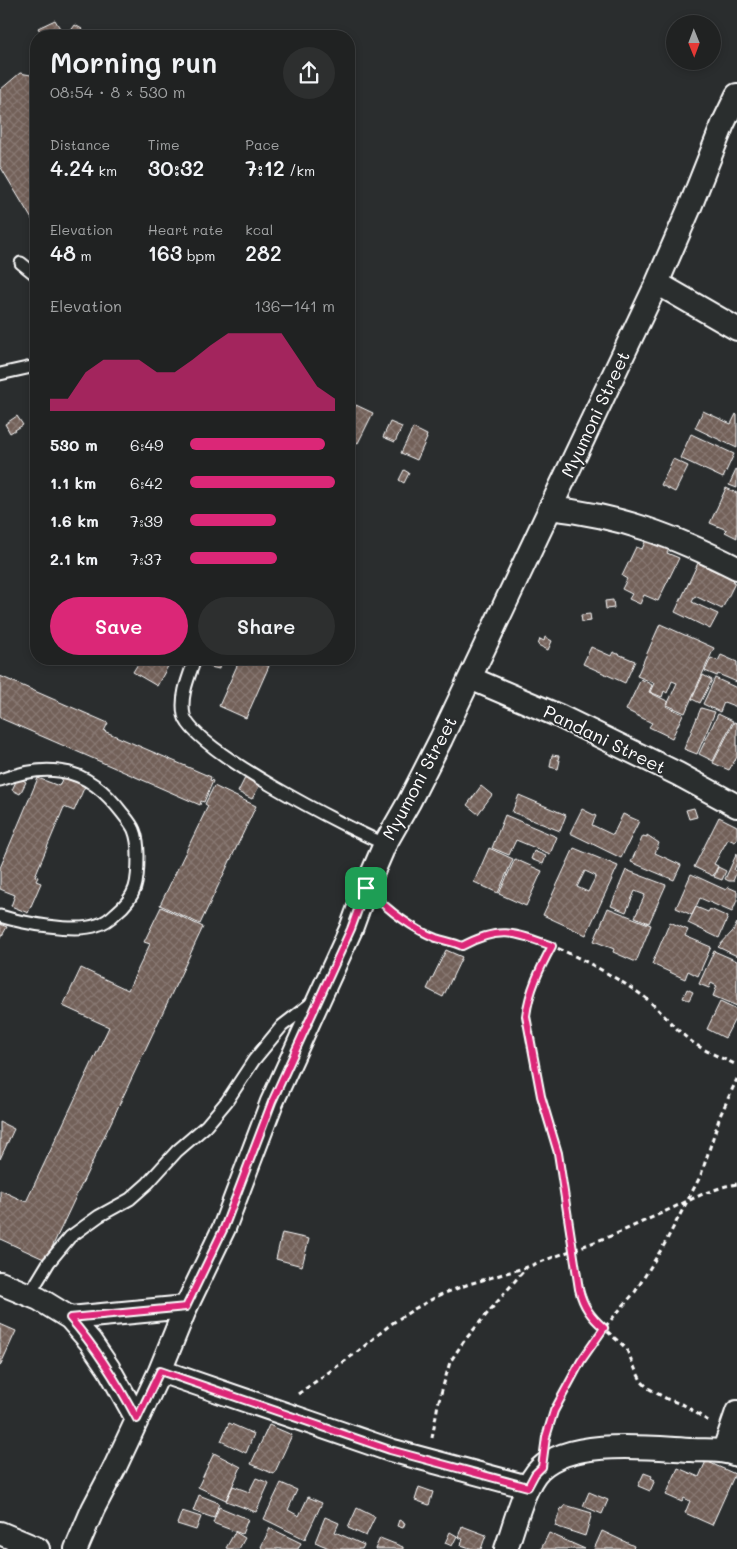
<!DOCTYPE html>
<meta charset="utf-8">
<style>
:root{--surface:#202222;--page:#2d2f2f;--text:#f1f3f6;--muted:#a2a4a5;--line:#3d3f40;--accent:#db2777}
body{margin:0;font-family:Mali,sans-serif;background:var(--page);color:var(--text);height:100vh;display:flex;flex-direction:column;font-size:19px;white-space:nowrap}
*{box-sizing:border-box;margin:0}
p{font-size:16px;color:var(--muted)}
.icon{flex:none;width:28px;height:28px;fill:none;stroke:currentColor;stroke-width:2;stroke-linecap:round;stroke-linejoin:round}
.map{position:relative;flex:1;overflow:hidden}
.panel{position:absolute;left:30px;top:30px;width:325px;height:635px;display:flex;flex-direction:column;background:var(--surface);border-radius:20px;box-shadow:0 2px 8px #0003,0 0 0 1px var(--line)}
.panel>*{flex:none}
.needle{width:32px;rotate:179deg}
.tools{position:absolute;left:666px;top:15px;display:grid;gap:10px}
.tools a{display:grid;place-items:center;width:55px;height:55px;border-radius:50%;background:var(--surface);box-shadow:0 2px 8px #0003,0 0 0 1px var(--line);font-size:25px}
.pin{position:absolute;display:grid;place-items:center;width:42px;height:42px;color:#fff;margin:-21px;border-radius:10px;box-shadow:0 2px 8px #0006}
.round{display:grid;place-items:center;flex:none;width:52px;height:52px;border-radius:26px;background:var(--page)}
.overview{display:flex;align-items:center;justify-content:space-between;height:85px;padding:0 20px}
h1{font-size:28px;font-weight:600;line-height:38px}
.stats{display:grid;grid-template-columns:repeat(3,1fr);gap:8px;height:85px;padding:5px 20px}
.stats div{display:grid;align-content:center}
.stats b{font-size:21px;font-weight:600}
.stats small{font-size:14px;font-weight:400}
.stats p{font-size:14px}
.chart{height:140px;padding:10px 20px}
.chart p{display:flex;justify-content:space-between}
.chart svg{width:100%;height:90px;margin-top:5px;fill:var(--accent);opacity:.7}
.primary-button{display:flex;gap:10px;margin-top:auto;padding:10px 20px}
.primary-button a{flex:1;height:58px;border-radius:30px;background:var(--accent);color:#fff;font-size:20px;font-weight:600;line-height:58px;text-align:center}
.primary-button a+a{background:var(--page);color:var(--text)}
ul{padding:0 20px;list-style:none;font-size:16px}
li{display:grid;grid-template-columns:80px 60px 1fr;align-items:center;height:38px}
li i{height:12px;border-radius:6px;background:var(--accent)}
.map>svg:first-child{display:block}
</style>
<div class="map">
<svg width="737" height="1549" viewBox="0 0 737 1549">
<defs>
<pattern id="building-cross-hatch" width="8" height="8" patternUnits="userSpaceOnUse" patternTransform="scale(1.25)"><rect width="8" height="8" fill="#726059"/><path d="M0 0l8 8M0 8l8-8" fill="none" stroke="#877872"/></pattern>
</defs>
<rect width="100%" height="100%" fill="#2a2d2e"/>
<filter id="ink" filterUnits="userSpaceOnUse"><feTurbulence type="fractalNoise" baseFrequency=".02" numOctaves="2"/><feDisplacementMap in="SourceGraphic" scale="10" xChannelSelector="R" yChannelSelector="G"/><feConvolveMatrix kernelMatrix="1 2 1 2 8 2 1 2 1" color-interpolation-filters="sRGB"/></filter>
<g filter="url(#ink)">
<!-- building -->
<path fill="url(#building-cross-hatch)" stroke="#fff" fill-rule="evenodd" d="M55,20L61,30L49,36H43L38,28Z
M75,25L82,29L77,36H69L68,35Z
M20,73L36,76V226L0,166V90Z
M356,405L373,413L358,443L349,439V421Z
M703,411L731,424L736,414L737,415V448L695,428Z
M17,416L23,425L10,433L5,424Z
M390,422L402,427L395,442L383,437Z
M413,428L427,435L426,438H427L417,460L401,453Z
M691,434L734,454L723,478L680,458Z
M673,459L688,466L675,492L661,485Z
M737,468V488L729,485Z
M404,470L409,473L404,483L399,480Z
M726,488L737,493V538L725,532L727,530L710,523Z
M648,535L671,546L667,553L679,558L658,601L644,595L640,604L629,599L632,594L622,589L627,579L622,576L636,547L642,549Z
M698,563L719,573L720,570L735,577L733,582L735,583L722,609L695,596L692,602L718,614L710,629L675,612Z
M613,600L614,608L606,609L605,601Z
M590,614L591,621L582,622L581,615Z
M660,624L714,648L685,713L667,705L677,683L672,681L667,693L664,691L662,697L650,692L654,683L637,676Z
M545,637L552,641L548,650L538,645L540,639L544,641Z
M591,647L611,656L613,652L635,661L625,683L583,664Z
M721,655L737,662V682L718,674L717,676L705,671L711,658L718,661Z
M141,659H172L157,686L133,672Z
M212,659L220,661L219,669L210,667Z
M240,659H264L262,663L269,666L246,718L219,706Z
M703,675L712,680L700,703L692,699Z
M0,676L108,723L104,731L211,777L210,780L213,781L204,802L201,801L200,805L0,718Z
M715,678L737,688V707L724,702L720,712L703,704Z
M641,679L652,685L649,692L669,702L666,706L683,714L672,738L649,727L652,723L626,710Z
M701,708L715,712L697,754L684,749Z
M718,714L733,721L713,761L699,754Z
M734,722L737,723V757L729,770L713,763Z
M552,755L559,756L558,760H560L558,769L550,767Z
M246,776L261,783L252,799L238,792Z
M18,777L26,782L20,794L12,790Z
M63,777L85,786L74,811L64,807L35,876L38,877L36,881L41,883L28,913L11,906L15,895L0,889V868L38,778L59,786Z
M214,786L256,806L200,924L160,905L208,806L205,804Z
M481,786L492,795L478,814L467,805Z
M519,795L566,815L560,831L512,812Z
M694,808L697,817L689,819L686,810Z
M582,809L596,816L592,825L613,835L623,814L639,821L621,858L570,833Z
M505,815L557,837L550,854L516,840L509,855L492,848Z
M719,817L737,826V839L735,842L728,839L714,864L718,866L713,876L694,867Z
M647,835L659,843L655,853L681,865L674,880L631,862L643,836L647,837Z
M489,848L513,859L498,893L474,882Z
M574,848L618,866L586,935L543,915ZM585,871L596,876L588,892L577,887Z
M534,851L546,856L543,864L531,859Z
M737,853V863L734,870L737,871L733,881H729L725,879Z
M515,859L542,871L526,906L499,894Z
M718,867L726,871L722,880L714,877Z
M626,870L666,885L649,923L635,917L645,895L635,891L626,912L611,906Z
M691,874L726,890L728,887L737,891V900L732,912L700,898L692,915L676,908Z
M161,907L203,927L46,1260L0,1239V1190L26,1202L109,1027L63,1006L81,968L128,990L150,944L144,942Z
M696,907L708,912L710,909L728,917L719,938L688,923Z
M608,908L651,925L636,962L613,952L614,949L594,941Z
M670,922L688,930L685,936L711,947L698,976L688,971L685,979L652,964Z
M737,923V956L718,947L733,931Z
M0,924L7,927L0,939Z
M446,950L462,957L443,997L427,989Z
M714,951L737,961V1006L713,996L717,986L711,983L709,988L699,984Z
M687,989L693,992L689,1000L683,998Z
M720,1002L737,1010V1015L725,1038L707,1029Z
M0,1122L14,1129L0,1159Z
M282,1233L309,1239L302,1266L276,1259Z
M0,1324L16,1331L0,1366Z
M229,1423L254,1434L246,1453L221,1441Z
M269,1425L292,1435L274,1474L251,1464Z
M214,1453L241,1467L226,1500L198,1487Z
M706,1461L735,1474L712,1525L685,1513L690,1501L684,1498L682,1502L666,1495L678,1468L699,1477Z
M644,1473L652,1476L651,1478L655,1480L650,1491L638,1486Z
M256,1478L269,1483L256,1512L226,1501L233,1486L249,1492Z
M281,1483L297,1490L288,1510L299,1516L308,1497L322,1503L305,1539L264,1519Z
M419,1487L433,1492L429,1505L415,1500Z
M589,1492L608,1500L602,1514L583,1506Z
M199,1495L219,1503L214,1518L193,1511Z
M565,1505L592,1513L585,1536L555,1526L561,1508L563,1509Z
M219,1507L248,1519L242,1534L213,1523Z
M357,1508L375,1517L366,1536L348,1528Z
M182,1511L201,1517L196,1530L177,1524Z
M325,1517L339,1523L335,1532L364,1545L362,1549H331L315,1542Z
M399,1520L405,1523L403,1528L397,1526Z
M462,1526L486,1535L481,1549H473L461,1545L463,1539L458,1537Z
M270,1528L301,1543L298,1549H264L261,1547Z
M602,1531L634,1546L633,1549H594Z
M235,1532L245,1538L239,1549H228L226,1548Z
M450,1532L457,1536L452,1546L445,1543Z
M549,1533L585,1549H541Z
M380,1538L403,1547V1549H375Z"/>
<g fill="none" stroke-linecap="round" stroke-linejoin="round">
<defs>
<path id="lane" d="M21,263L36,275
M0,374L36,366
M195,659C189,676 180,696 184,715C191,749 349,829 385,844
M0,780C19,773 39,768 59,771C87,774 107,793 123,814C127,819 132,825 134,830C137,837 138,848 138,856C138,882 137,896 116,913C111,918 105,923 97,925C76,933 22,923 0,916
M29,1295L49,1262L70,1237L99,1216L130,1199L148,1183L177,1151L206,1126L227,1101L254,1060L282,1026L313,1002"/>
<path id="street" d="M657,283L737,329
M550,508C621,516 674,536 737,568
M470,678L559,716L678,774L737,806
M0,1283L39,1299L70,1318L90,1341L109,1369L137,1419
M70,1318L186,1307
M160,1371L390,1450L528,1487
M724,1450L737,1412
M0,1533L38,1549
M76,1549L93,1509L115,1467L160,1371L186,1307L224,1228L272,1102L351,929L366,888L385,844L409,802L441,739L657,283L690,207L723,124L737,95
M506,1549C514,1527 524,1484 540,1469C572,1438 651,1448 692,1450C709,1451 721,1449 737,1455"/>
</defs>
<!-- lane casing -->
<use href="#lane" stroke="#fff" stroke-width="15"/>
<!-- street casing -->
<use href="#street" stroke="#fff" stroke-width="26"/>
<!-- path -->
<path stroke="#fff" stroke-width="3" stroke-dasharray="5 4" stroke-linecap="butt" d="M385,905L414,926L436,938L462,946C473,940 485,933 498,933C536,931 611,973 643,996C659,1008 671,1025 687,1038C701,1050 720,1057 737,1065
M552,947C540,969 529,991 526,1016L541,1096L558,1153L576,1276L582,1301L591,1317L626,1348L636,1371L642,1382L648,1388L667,1399L684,1405L710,1422
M298,1394L356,1353L391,1324L414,1309L440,1295L469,1284L527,1267L616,1234L705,1193L726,1186L737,1184
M546,1437L554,1411L581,1361L604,1328L635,1292L664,1245L701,1175L720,1116L737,1079
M432,1438L438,1404L450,1362L464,1341L526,1268"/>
<!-- lane -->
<use href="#lane" stroke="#2a2d2e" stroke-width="11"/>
<!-- street -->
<use href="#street" stroke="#2a2d2e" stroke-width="22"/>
</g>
</g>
<g fill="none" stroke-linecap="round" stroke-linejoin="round" filter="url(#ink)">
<defs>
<path id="route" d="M366,888C386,908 410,928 436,938C445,941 454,942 462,946C499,926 514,932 552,946C540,968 529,991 526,1016L541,1096L558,1153L579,1289C583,1306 591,1317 604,1328L581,1361L554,1411L546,1437L542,1467L535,1474L528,1487L390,1450L160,1371L137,1419C118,1383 97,1349 70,1318L186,1307L224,1228L272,1102L351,929Z"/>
</defs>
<!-- route casing -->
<use href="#route" stroke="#fff" stroke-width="10"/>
<!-- route -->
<use href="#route" stroke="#db2777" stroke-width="6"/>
</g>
<g text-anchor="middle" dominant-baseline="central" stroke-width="4" stroke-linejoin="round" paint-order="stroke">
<!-- street labels -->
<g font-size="18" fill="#fff" stroke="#2a2d2e">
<text transform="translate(595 414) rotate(-65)">Myumoni Street</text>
<text transform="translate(605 739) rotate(26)">Pandani Street</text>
<text transform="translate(419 778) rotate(-62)">Myumoni Street</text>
</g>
</g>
</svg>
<div class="tools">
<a><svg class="needle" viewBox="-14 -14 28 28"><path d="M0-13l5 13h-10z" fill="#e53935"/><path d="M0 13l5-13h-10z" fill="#a2a4a5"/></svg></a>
</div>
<div class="pin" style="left:366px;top:888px;background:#1e9e55"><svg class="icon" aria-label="arrive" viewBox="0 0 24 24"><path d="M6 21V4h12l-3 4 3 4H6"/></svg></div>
<section class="panel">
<div class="overview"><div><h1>Morning run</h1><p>08:54 · 8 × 530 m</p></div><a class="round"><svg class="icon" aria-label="share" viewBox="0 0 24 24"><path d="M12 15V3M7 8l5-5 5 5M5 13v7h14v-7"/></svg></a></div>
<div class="stats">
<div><p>Distance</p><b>4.24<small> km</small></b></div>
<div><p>Time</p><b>30:32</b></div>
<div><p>Pace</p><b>7:12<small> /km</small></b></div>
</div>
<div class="stats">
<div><p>Elevation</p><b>48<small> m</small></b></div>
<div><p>Heart rate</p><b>163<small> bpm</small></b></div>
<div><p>kcal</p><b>282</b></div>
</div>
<div class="chart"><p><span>Elevation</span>136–141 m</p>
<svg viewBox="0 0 160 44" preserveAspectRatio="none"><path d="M0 44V38L10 38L20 25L30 19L40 19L50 19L60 25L70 25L80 19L90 12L100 6L110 6L120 6L130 6L140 19L150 32L160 38V44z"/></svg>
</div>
<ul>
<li><b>530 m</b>6:49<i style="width:93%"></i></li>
<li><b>1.1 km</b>6:42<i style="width:100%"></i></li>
<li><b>1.6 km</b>7:39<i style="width:59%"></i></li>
<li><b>2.1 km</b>7:37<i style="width:60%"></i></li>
</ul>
<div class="primary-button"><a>Save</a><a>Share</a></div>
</section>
</div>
